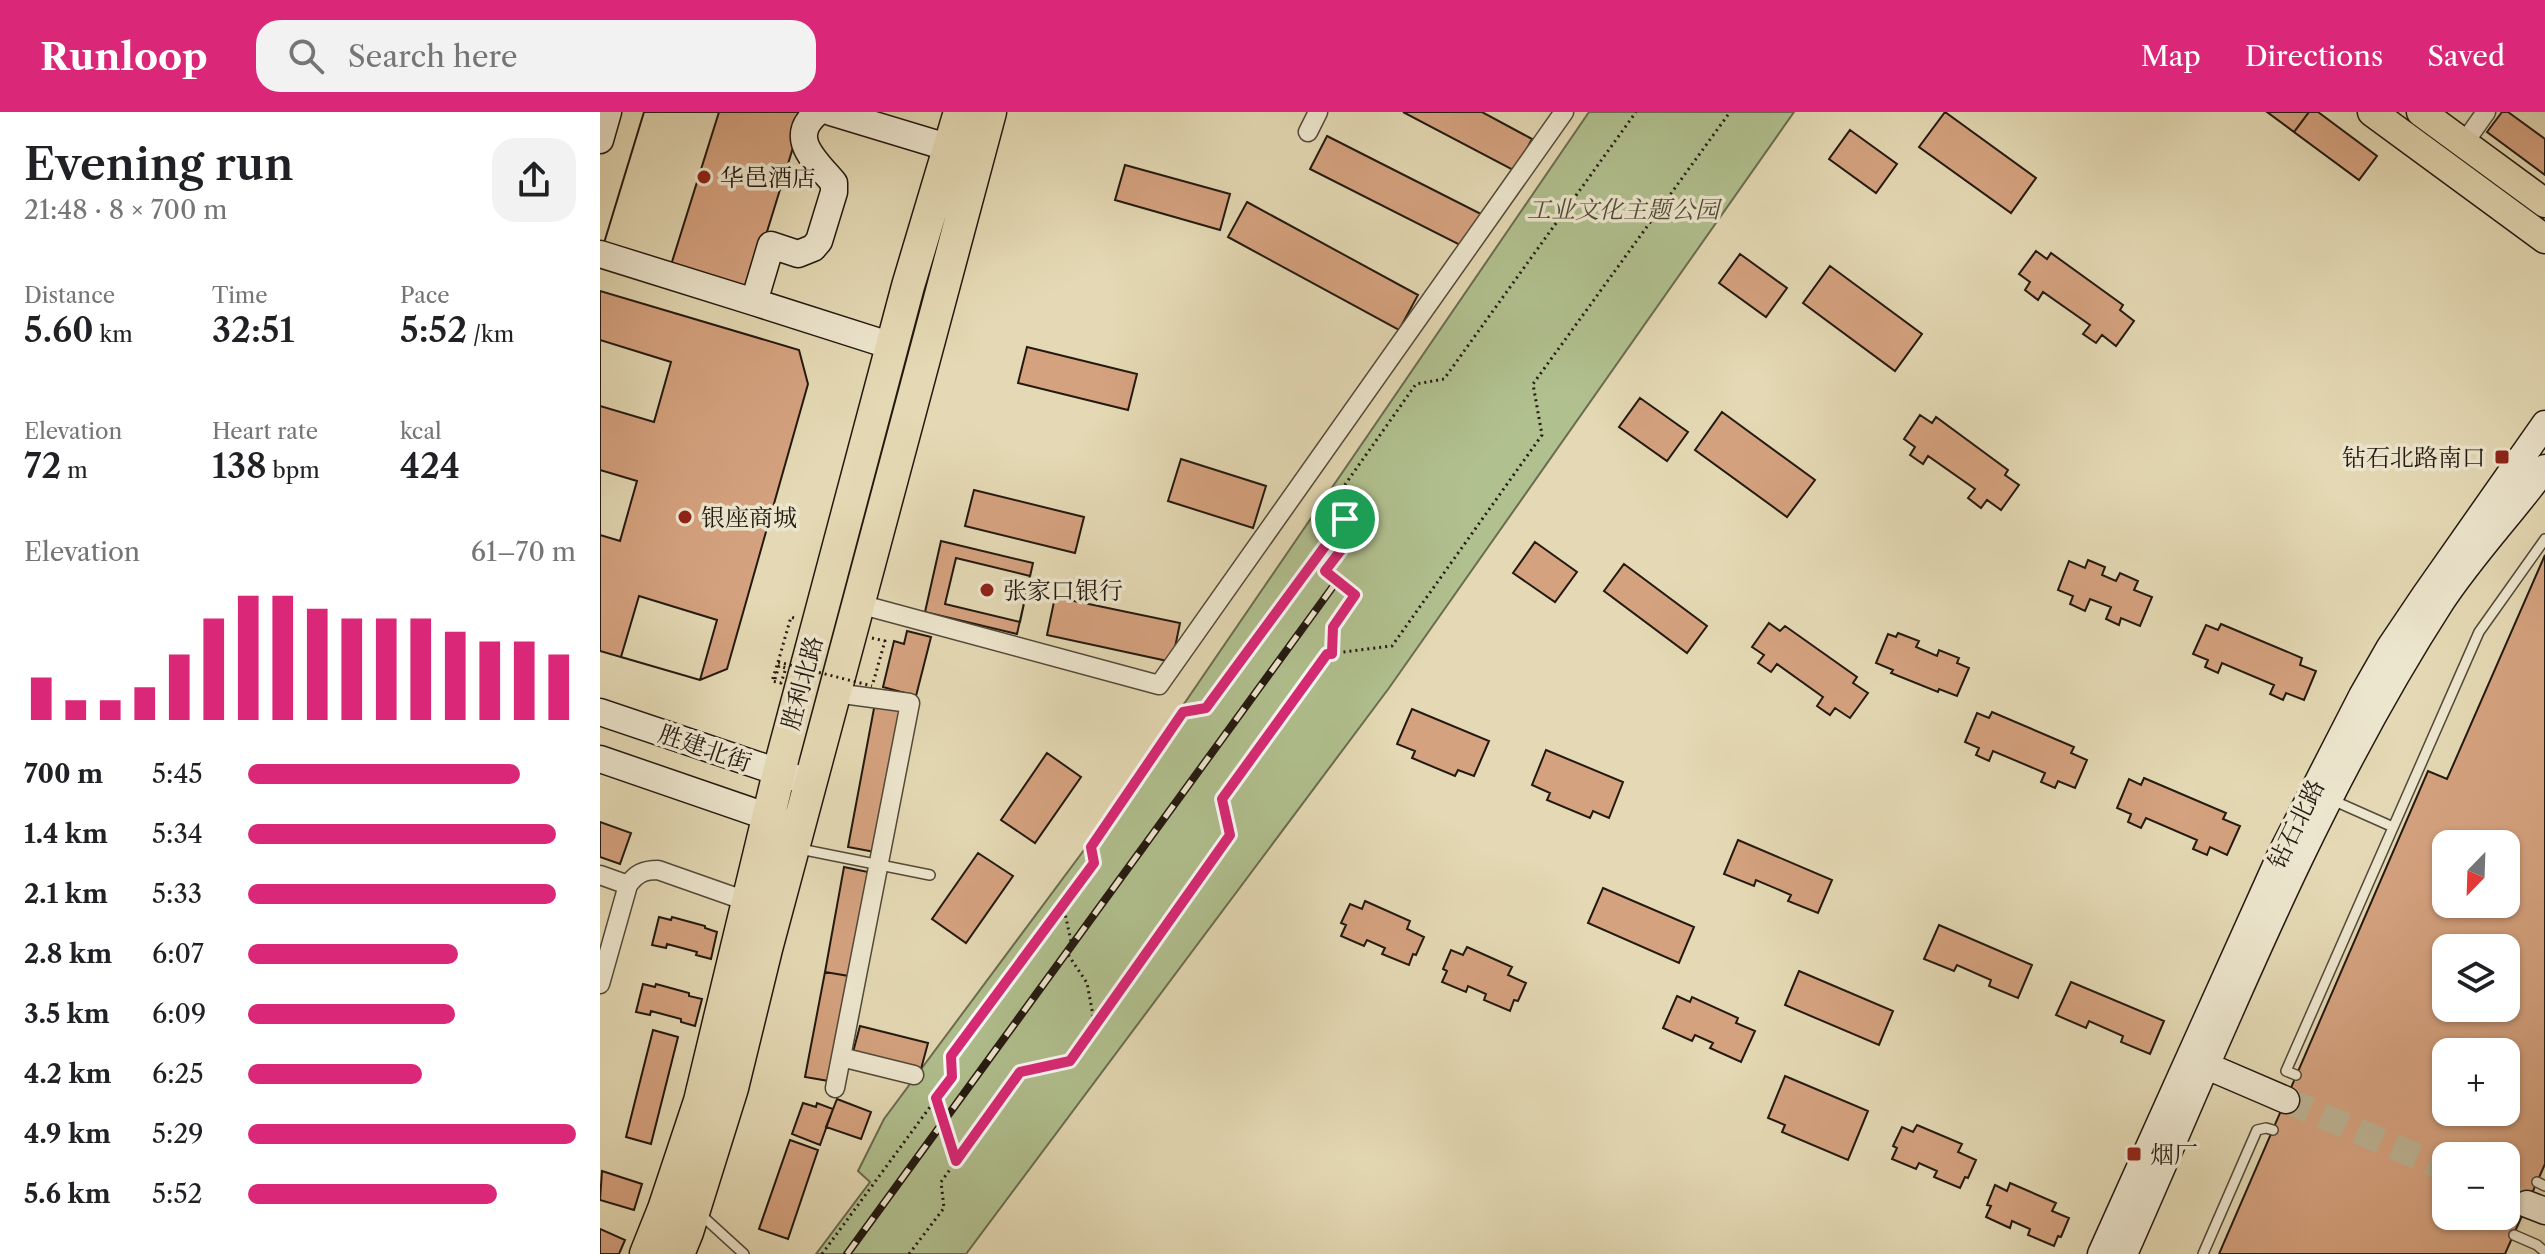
<!DOCTYPE html>
<meta charset="utf-8">
<style>
:root{--surface:#fff;--page:#f2f2f2;--text:#202124;--muted:#757577;--accent:#db2777}
body{margin:0;font-family:"Libre Caslon Text","Noto Serif SC",serif;background:var(--page);color:var(--text);height:100vh;display:flex;flex-direction:column;font-size:30px;white-space:nowrap}
*{box-sizing:border-box;margin:0}
p{font-size:26px;color:var(--muted)}
.icon{flex:none;width:44px;height:44px;fill:none;stroke:currentColor;stroke-width:2;stroke-linecap:round;stroke-linejoin:round}
.map{position:relative;flex:1;overflow:hidden}
.panel{display:flex;flex-direction:column;background:var(--surface);width:600px}
.panel>*{flex:none}
.needle{width:52px;rotate:203deg}
.controls{position:absolute;left:1832px;top:718px;display:grid;gap:16px}
.controls a{display:grid;place-items:center;width:88px;height:88px;border-radius:16px;background:var(--surface);box-shadow:0 2px 6px #0004;font-size:40px}
.pin{position:absolute;display:grid;place-items:center;width:68px;height:68px;color:#fff;margin:-34px;border:4px solid #fff;border-radius:50%;box-shadow:0 2px 8px #0007}
.round{display:grid;place-items:center;flex:none;width:84px;height:84px;border-radius:24px;background:var(--page)}
.headline{display:flex;align-items:center;justify-content:space-between;height:136px;padding:0 24px}
h1{font-size:44px;font-weight:600;line-height:60px}
.metrics{display:grid;grid-template-columns:repeat(3,1fr);gap:12px;height:136px;padding:8px 24px}
.metrics div{display:grid;align-content:center}
.metrics b{font-size:34px;font-weight:600}
.metrics small{font-size:22px;font-weight:400}
.metrics p{font-size:22px}
.chart{height:224px;padding:16px 24px}
.chart p{display:flex;justify-content:space-between}
.chart svg{width:100%;height:144px;margin-top:8px;stroke:var(--accent);stroke-width:6}
ul{padding:0 24px;list-style:none;font-size:26px}
li{display:grid;grid-template-columns:128px 96px 1fr;align-items:center;height:60px}
li i{height:20px;border-radius:10px;background:var(--accent)}
header{display:flex;align-items:center;gap:48px;box-sizing:border-box;height:112px;padding:0 40px;background:var(--accent);color:#fff}
header strong{font-size:38px}
nav{display:flex;gap:44px;margin-inline-start:auto;font-size:28px}
.search{width:560px;height:72px;background:var(--page);display:flex;align-items:center;gap:20px;box-sizing:border-box;padding:0 28px;border-radius:24px;color:var(--muted);font-size:30px}
main{display:flex;flex:1;min-height:0}
.map>svg:first-child{display:block}
</style>
<header>
<strong>Runloop</strong>
<div class="search"><svg class="icon" aria-label="search" viewBox="0 0 24 24"><circle cx="10" cy="10" r="6"/><path d="M15 15l6 6"/></svg>Search here</div>
<nav><a>Map</a><a>Directions</a><a>Saved</a></nav>
</header>
<main>
<section class="panel">
<div class="headline"><div><h1>Evening run</h1><p>21:48 · 8 × 700 m</p></div><a class="round"><svg class="icon" aria-label="share" viewBox="0 0 24 24"><path d="M12 15V3M7 8l5-5 5 5M5 13v7h14v-7"/></svg></a></div>
<div class="metrics">
<div><p>Distance</p><b>5.60<small> km</small></b></div>
<div><p>Time</p><b>32:51</b></div>
<div><p>Pace</p><b>5:52<small> /km</small></b></div>
</div>
<div class="metrics">
<div><p>Elevation</p><b>72<small> m</small></b></div>
<div><p>Heart rate</p><b>138<small> bpm</small></b></div>
<div><p>kcal</p><b>424</b></div>
</div>
<div class="chart"><p><span>Elevation</span>61–70 m</p>
<svg viewBox="0 0 160 44" preserveAspectRatio="none"><path d="M5 44V31M15 44V38M25 44V38M35 44V34M45 44V24M55 44V13M65 44V6M75 44V6M85 44V10M95 44V13M105 44V13M115 44V13M125 44V17M135 44V20M145 44V20M155 44V24"/></svg>
</div>
<ul>
<li><b>700 m</b>5:45<i style="width:83%"></i></li>
<li><b>1.4 km</b>5:34<i style="width:94%"></i></li>
<li><b>2.1 km</b>5:33<i style="width:94%"></i></li>
<li><b>2.8 km</b>6:07<i style="width:64%"></i></li>
<li><b>3.5 km</b>6:09<i style="width:63%"></i></li>
<li><b>4.2 km</b>6:25<i style="width:53%"></i></li>
<li><b>4.9 km</b>5:29<i style="width:100%"></i></li>
<li><b>5.6 km</b>5:52<i style="width:76%"></i></li>
</ul>
</section>
<div class="map">
<svg width="1945" height="1142" viewBox="0 0 1945 1142">
<rect width="100%" height="100%" fill="#e4d9b4"/>
<filter id="stains"><feTurbulence type="fractalNoise" baseFrequency=".0025" numOctaves="4"/><feColorMatrix values="0 0 0 0 .2 0 0 0 0 .09 0 0 0 0 .02 0 0 0 .5 -.17"/></filter>
<radialGradient id="worn" r=".72"><stop offset=".6" stop-color="#630" stop-opacity="0"/><stop offset="1" stop-color="#630" stop-opacity=".3"/></radialGradient>
<!-- green -->
<path fill="#b1c08f" stroke="#6a6c50" stroke-width="2" d="M989,0H1194L789,576L366,1142H216L270,1070L258,1059L284,1007L484,738Z"/>
<!-- building -->
<path fill="#d5a27f" stroke="#231910" stroke-width="2" fill-rule="evenodd" d="M44,0H204L149,178L4,131Z
M44,0H119L71,153L4,131Z
M803,0H882L932,27L915,59Z
M1345,0L1436,66L1411,101L1319,35Z
M1667,0H1709L1694,20Z
M1709,0H1718L1777,44L1759,68L1694,20Z
M1902,0H1908L1945,27V63L1887,20Z
M1250,18L1297,52L1276,81L1229,47Z
M727,24L881,102L864,135L710,57Z
M525,53L630,82L620,118L515,88Z
M647,90L818,183L799,218L628,125Z
M1436,139L1447,147L1451,141L1523,193L1520,198L1534,209L1516,234L1502,223L1496,231L1483,222L1490,213L1443,180L1438,188L1425,178L1430,170L1419,162Z
M1140,142L1187,176L1166,205L1119,171Z
M1230,154L1322,222L1295,259L1203,191Z
M0,179L199,238L208,272L127,557L100,568L0,539Z
M0,228L71,250L54,310L0,294Z
M427,235L537,262L528,298L418,271Z
M1040,286L1088,320L1067,349L1019,315Z
M1122,300L1215,368L1187,405L1095,338Z
M1320,303L1332,311L1336,305L1408,358L1405,363L1419,373L1401,398L1387,388L1381,396L1368,386L1375,377L1328,344L1323,352L1310,343L1315,335L1304,327Z
M581,347L666,374L653,416L568,389Z
M0,358L37,369L20,429L0,423Z
M374,378L484,405L475,441L365,414Z
M341,429L433,451L417,522L325,500Z
M935,430L977,460L955,490L913,461Z
M1945,443V1052L1905,1142H1619L1828,659L1847,667ZM1846,732H1906V792H1846ZM1846,836H1906V896H1846ZM1846,940H1906V1000H1846ZM1846,1044H1906V1104H1846Z
M356,446L430,464L420,510L345,492Z
M1488,448L1505,455L1502,463L1516,469L1520,461L1538,469L1534,478L1552,485L1540,514L1521,506L1519,513L1506,507L1511,495L1490,487L1485,499L1470,492L1473,484L1458,478L1469,449L1485,456Z
M1024,452L1107,514L1087,541L1004,479Z
M39,484L117,508L100,568L21,545Z
M455,485L580,511L572,550L447,523Z
M1169,511L1180,519L1185,514L1257,565L1253,571L1268,581L1250,606L1235,596L1230,603L1217,594L1223,585L1177,552L1171,560L1158,551L1164,543L1152,535Z
M1621,512L1702,546L1700,553L1716,559L1704,588L1686,581L1683,588L1670,582L1674,573L1622,551L1618,561L1605,555L1608,548L1593,542L1606,513L1618,518Z
M307,519L331,525L316,584L283,575L294,529L304,532Z
M1298,521L1319,529L1316,535L1337,544L1339,538L1359,546L1357,551L1369,556L1357,584L1339,577L1338,580L1291,561L1293,558L1276,551L1288,522L1296,525Z
M275,591L302,596L275,740L248,735Z
M812,597L889,629L874,664L858,658L855,664L812,646L815,639L797,632Z
M1392,600L1474,635L1471,641L1487,648L1475,676L1458,669L1455,676L1441,670L1445,661L1393,639L1389,649L1376,643L1379,636L1365,630L1377,601L1389,606Z
M946,638L1023,670L1009,706L993,699L990,706L947,688L950,681L932,673Z
M447,641L481,665L435,731L401,708Z
M1544,666L1626,701L1623,707L1640,714L1627,743L1610,735L1607,743L1593,737L1597,728L1546,706L1541,716L1528,710L1531,702L1517,696L1529,667L1541,673Z
M0,710L31,721L20,752L0,745Z
M1138,728L1232,768L1218,801L1188,789L1191,783L1156,768L1154,774L1124,762Z
M378,741L413,764L366,831L332,807Z
M244,755L268,760L249,864L225,860Z
M1003,776L1094,815L1079,851L988,811Z
M765,789L810,809L807,817L824,825L816,843L813,842L809,853L782,842L785,836L767,828L764,834L741,824L746,813L741,811L750,792L762,797Z
M59,805L71,808L72,805L105,814V816L117,820L111,847L96,843L97,840L67,832L66,836L52,833Z
M1339,813L1432,853L1418,886L1389,874L1391,868L1357,853L1354,859L1324,847Z
M867,835L912,855L908,863L926,871L918,889L914,888L910,899L884,888L886,882L868,874L866,880L842,870L847,859L843,857L851,838L863,843Z
M1199,859L1293,899L1279,933L1185,893Z
M225,860L249,864L229,969L205,965Z
M1471,870L1564,909L1550,942L1521,930L1523,924L1489,909L1486,916L1456,903Z
M43,872L55,875L56,872L89,881V884L102,887L95,914L81,910V907L51,899L50,903L36,900Z
M1077,884L1090,890L1092,885L1138,906L1136,911L1155,919L1141,950L1110,936L1113,931L1095,923L1092,929L1063,916Z
M260,914L328,931L321,957L253,940Z
M53,918L78,925L51,1032L26,1025Z
M1185,964L1268,999L1248,1048L1182,1020L1185,1013L1168,1006Z
M237,987L271,1000L261,1027L226,1015Z
M203,991L216,995L217,991L233,997L220,1033L192,1022Z
M1317,1013L1362,1032L1358,1040L1376,1048L1368,1066L1365,1065L1360,1076L1334,1065L1337,1059L1319,1051L1316,1057L1292,1047L1297,1036L1293,1034L1302,1015L1313,1020Z
M190,1028L218,1038L188,1127L159,1117Z
M2,1059L42,1072L34,1098L0,1088Z
M1410,1071L1456,1091L1452,1099L1469,1106L1461,1125L1458,1124L1454,1134L1428,1123L1430,1117L1412,1109L1410,1116L1386,1105L1391,1094L1387,1093L1395,1073L1407,1079Z
M0,1117L25,1128L19,1142H0Z"/>
<g fill="none" stroke-linecap="round" stroke-linejoin="round">
<!-- secondary-tunnel -->
<path stroke="#bdb393" stroke-width="26" stroke-dasharray="26 13" stroke-linecap="butt" d="M1686,988L1846,1057
M1906,1082L1927,1092"/>
<defs>
<path id="lane" d="M1730,687L1793,715
M200,737L330,763
M1696,963L1686,959L1879,520L1945,427
M1937,1070L1945,1074
M99,1101L144,1142
M1914,1123L1937,1133L1945,1140
M1603,1142L1657,1018L1666,1016L1673,1018"/>
<path id="street" d="M708,20L718,0
M1864,31L1886,0
M259,492L559,573L964,0
M0,763L28,773
M0,872L28,773C36,762 43,758 58,758L149,790
M241,945L314,963
M235,976L310,591L235,581"/>
<path id="secondary" d="M218,0C186,26 216,49 234,71V80L219,129L213,136L198,142L171,133L154,190L292,234
M231,0L350,36
M0,28L8,0
M0,142L154,190
M0,600L196,666
M0,647L186,711
M1607,954L1686,988
M1927,1092L1945,1099
M1501,1142L1682,740L1762,584L1790,535L1825,483L1945,312
M1524,1142C1622,921 1710,693 1841,490C1872,443 1912,401 1945,356"/>
<path id="primary" d="M1772,0L1945,127
M1821,0L1945,91"/>
<path id="highway" d="M46,1142L64,1097L100,989L183,644L308,174L360,0
M78,1142L87,1120L132,976L166,837L390,0"/>
</defs>
<!-- lane casing -->
<use href="#lane" stroke="#534939" stroke-width="12"/>
<!-- street casing -->
<use href="#street" stroke="#534939" stroke-width="21"/>
<!-- secondary casing -->
<use href="#secondary" stroke="#231910" stroke-width="29"/>
<!-- primary casing -->
<use href="#primary" stroke="#231910" stroke-width="31"/>
<!-- highway casing -->
<use href="#highway" stroke="#231910" stroke-width="35"/>
<!-- path -->
<path stroke="#231910" stroke-width="3" stroke-dasharray="2 4" stroke-linecap="butt" d="M272,526L285,529L273,571
M732,542L733,515L755,483L725,459L751,425L746,409
M178,550L191,505L197,507
M463,792L472,834L467,841L487,871L495,914
M337,988L356,1049
M222,1142L352,965L351,944L494,751L491,735L583,600L606,596L748,403L744,374L816,272L844,267L1036,0
M309,1142L344,1096L341,1070L420,960L470,949L630,723L622,687L727,542L792,534L942,323L933,272L1130,0"/>
<!-- lane -->
<use href="#lane" stroke="#ede6ce" stroke-width="9"/>
<!-- street -->
<use href="#street" stroke="#ede6ce" stroke-width="18"/>
<!-- secondary -->
<use href="#secondary" stroke="#ede6ce" stroke-width="26"/>
<!-- primary -->
<use href="#primary" stroke="#e4d9b4" stroke-width="28"/>
<!-- highway -->
<use href="#highway" stroke="#e4d9b4" stroke-width="32"/>
<defs>
<path id="rail" d="M247,1142L737,469"/>
</defs>
<!-- rail casing -->
<use href="#rail" stroke="#231910" stroke-width="8"/>
<!-- rail -->
<use href="#rail" stroke="#ede6ce" stroke-width="5" stroke-dasharray="15" stroke-linecap="butt"/>
<!-- path-bridge -->
<path stroke="#231910" stroke-width="3" stroke-dasharray="2 4" stroke-linecap="butt" d="M175,567L179,554L186,556L181,571L172,569L178,550L272,574"/>
</g>
<g fill="none" stroke-linecap="round" stroke-linejoin="round">
<defs>
<path id="route" d="M745,407L751,425L725,459L755,483L733,515L732,542H727L622,687L630,723L470,949L420,960L356,1049L336,986L352,965L351,944L494,751L491,735L583,600L606,596Z"/>
</defs>
<!-- route casing -->
<use href="#route" stroke="#fff" stroke-width="16"/>
<!-- route -->
<use href="#route" stroke="#db2777" stroke-width="10"/>
</g>
<!-- markers -->
<g fill="#8f2418" stroke="#ede6ce" stroke-width="3">
<circle cx="104" cy="65" r="8"/>
<rect x="1894" y="337" width="16" height="16" rx="4"/>
<circle cx="85" cy="405" r="8"/>
<circle cx="387" cy="478" r="8"/>
<rect x="1526" y="1034" width="16" height="16" rx="4"/>
</g>
<g text-anchor="middle" dominant-baseline="central" stroke-width="7" stroke-linejoin="round" paint-order="stroke">
<!-- poi labels -->
<g font-size="24" fill="#231910" stroke="#ede6ce" text-anchor="start">
<text x="120" y="65">华邑酒店</text>
<text x="1886" y="345" text-anchor="end">钻石北路南口</text>
<text x="101" y="405">银座商城</text>
<text x="403" y="478">张家口银行</text>
<text x="1550" y="1042">烟厂</text>
</g>
<!-- park labels -->
<g font-size="24" font-style="italic" fill="#4e4b36" stroke="#ede6ce">
<text x="1023" y="97">工业文化主题公园</text>
</g>
<!-- street labels -->
<g font-size="24" fill="#231910" stroke="#ede6ce">
<text transform="translate(202 571) rotate(-75)">胜利北路</text>
<text transform="translate(105 636) rotate(19)">胜建北街</text>
<text transform="translate(1696 712) rotate(-64)">钻石北路</text>
</g>
</g>
<rect width="100%" height="100%" filter="url(#stains)"/>
<rect width="100%" height="100%" fill="url(#worn)"/>
</svg>
<div class="controls">
<a><svg class="needle" viewBox="-14 -14 28 28"><path d="M0-13l5 13h-10z" fill="#e53935"/><path d="M0 13l5-13h-10z" fill="#757577"/></svg></a>
<a><svg class="icon" aria-label="layers" viewBox="0 0 24 24"><path d="M12 4l9 5-9 5-9-5zM3 14l9 5 9-5"/></svg></a>
<a>+</a>
<a>−</a>
</div>
<div class="pin" style="left:745px;top:407px;background:#1e9e55"><svg class="icon" aria-label="arrive" viewBox="0 0 24 24"><path d="M6 21V4h12l-3 4 3 4H6"/></svg></div>
</div>
</main>
